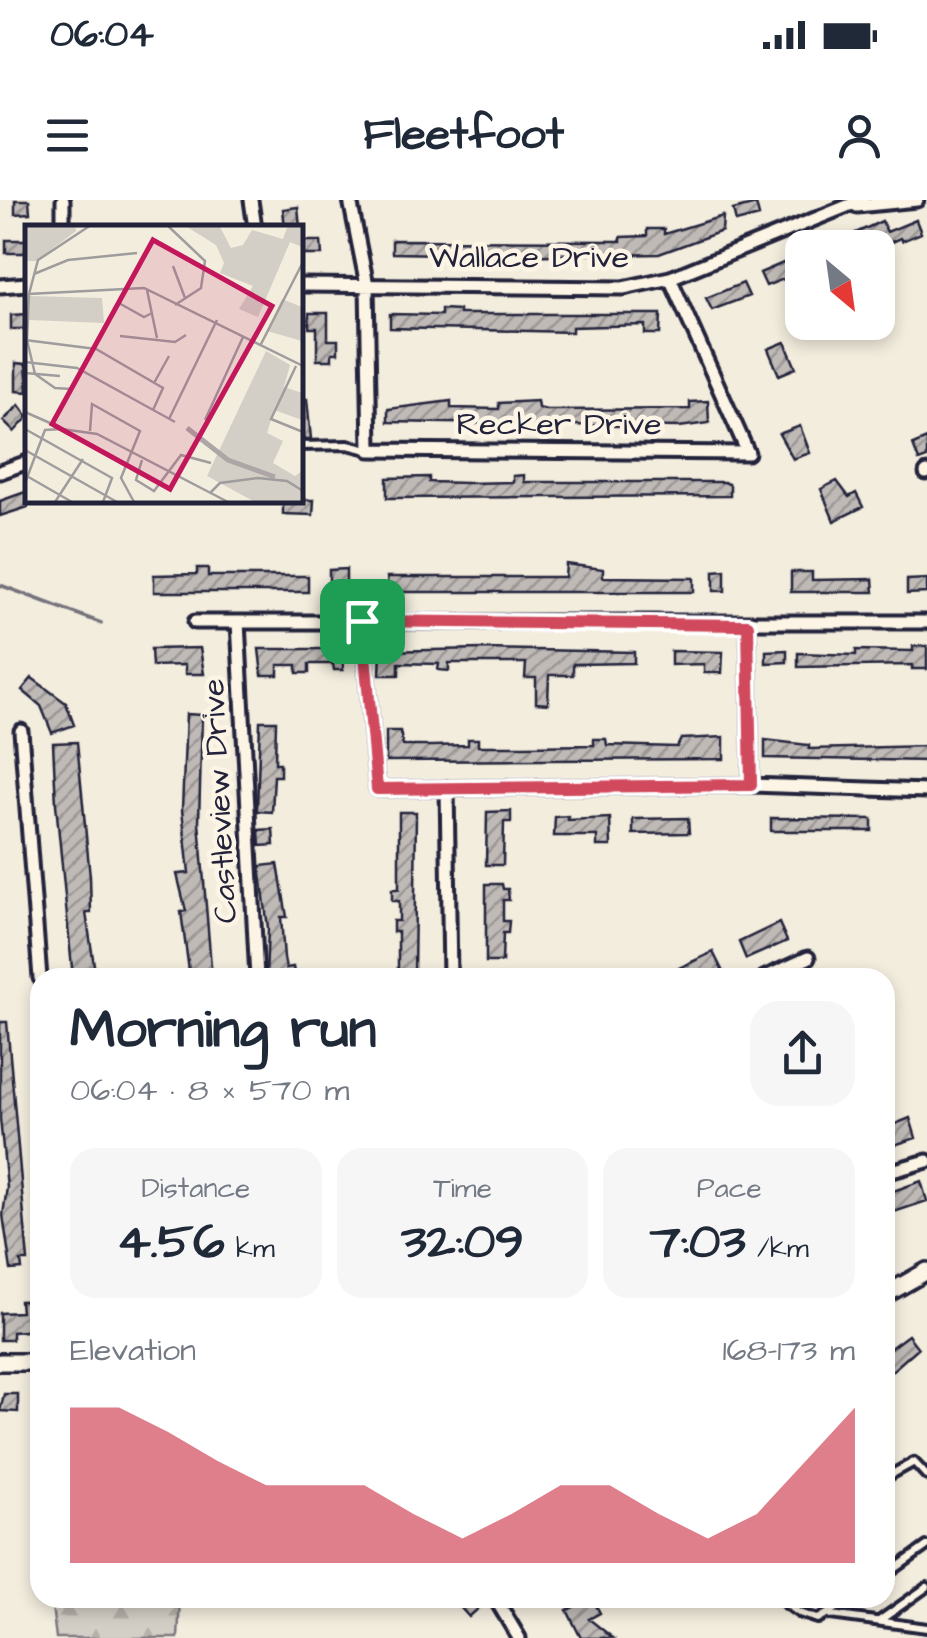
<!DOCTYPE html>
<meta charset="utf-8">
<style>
:root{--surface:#fff;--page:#f6f6f7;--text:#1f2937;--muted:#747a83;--accent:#d1495b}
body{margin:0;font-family:"Architects Daughter",sans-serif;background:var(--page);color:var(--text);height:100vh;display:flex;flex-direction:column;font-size:38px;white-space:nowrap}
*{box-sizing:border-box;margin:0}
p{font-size:32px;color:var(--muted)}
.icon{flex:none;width:55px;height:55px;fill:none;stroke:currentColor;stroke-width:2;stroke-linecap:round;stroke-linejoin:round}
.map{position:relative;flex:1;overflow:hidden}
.panel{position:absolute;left:30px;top:768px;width:865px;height:640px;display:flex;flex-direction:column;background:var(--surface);border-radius:30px;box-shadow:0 5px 15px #0003}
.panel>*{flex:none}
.needle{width:65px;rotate:151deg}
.controls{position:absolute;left:785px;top:30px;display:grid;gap:20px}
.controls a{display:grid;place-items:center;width:110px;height:110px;border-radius:20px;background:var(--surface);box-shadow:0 5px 15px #0003;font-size:50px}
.pin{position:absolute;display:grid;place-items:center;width:85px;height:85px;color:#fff;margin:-42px;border-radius:20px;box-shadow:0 5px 15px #0006}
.round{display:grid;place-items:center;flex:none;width:105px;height:105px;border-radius:30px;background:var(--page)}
.overview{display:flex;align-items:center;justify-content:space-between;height:170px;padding:0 40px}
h1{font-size:55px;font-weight:700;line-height:75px}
.figures{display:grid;grid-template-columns:repeat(3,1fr);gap:15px;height:170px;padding:10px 40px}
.figures div{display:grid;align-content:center;border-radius:25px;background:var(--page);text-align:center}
.figures b{font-size:50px;font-weight:700}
.figures small{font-size:28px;font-weight:400}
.figures p{font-size:28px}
.chart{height:280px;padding:20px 40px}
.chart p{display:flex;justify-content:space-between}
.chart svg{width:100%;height:180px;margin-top:10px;fill:var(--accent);opacity:.7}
.status{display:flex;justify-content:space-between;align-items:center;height:70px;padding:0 50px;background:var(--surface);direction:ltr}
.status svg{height:28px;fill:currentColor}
header{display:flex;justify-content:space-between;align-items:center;height:130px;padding:0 40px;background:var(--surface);font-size:45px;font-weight:700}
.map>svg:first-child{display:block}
</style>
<div class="status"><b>06:04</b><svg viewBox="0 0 49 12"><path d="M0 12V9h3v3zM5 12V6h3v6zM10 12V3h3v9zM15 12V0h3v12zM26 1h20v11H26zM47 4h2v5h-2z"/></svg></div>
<header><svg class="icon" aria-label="menu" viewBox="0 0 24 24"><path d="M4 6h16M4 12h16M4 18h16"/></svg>Fleetfoot<svg class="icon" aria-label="person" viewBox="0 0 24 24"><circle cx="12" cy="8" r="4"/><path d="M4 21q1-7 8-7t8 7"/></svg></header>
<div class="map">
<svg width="927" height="1438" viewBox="0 0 927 1438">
<defs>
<pattern id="forest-firs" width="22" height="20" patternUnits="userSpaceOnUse" patternTransform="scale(2.5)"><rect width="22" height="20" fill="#d4cfc6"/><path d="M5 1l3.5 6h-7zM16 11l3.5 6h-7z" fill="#b6b1ab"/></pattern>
<pattern id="building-hatch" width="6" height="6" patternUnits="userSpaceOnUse" patternTransform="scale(2.5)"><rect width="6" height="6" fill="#bfbab6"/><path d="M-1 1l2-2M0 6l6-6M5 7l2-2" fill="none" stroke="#9b9795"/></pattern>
</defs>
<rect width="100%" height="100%" fill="#f3edde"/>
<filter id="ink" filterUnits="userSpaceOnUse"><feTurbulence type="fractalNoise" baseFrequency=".01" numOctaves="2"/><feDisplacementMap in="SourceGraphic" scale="20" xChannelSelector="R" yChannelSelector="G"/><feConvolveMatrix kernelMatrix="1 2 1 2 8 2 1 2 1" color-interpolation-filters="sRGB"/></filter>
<g filter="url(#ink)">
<!-- forest -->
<path fill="url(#forest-firs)" stroke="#7b7880" stroke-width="2.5" d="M51,1398H180L178,1438H56Z"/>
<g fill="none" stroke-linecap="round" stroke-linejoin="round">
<!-- stream -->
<path stroke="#75727b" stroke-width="4" d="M0,385L101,423"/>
</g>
<!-- building -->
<path fill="url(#building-hatch)" stroke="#22223b" stroke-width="2.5" d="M15,0H29L30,13L15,14Z
M756,4L759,16L736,22L733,10Z
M298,7L300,28H285L283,9Z
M723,16L722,31L659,54L610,55V61L597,60V55L590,54L446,58V54L392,53V40L621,41V37L647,36V29H664V34Z
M916,20L921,33L902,41L900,38L880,47L876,38L857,48H823L882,21L887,32Z
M6,40H28V53H6Z
M302,41H321L322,55H302Z
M802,55V72L766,86L760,73Z
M743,83L749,96L712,110L706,98Z
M441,109L459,110V114H661L660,134H645V125L572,127V132L390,128V114L441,115Z
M309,113H328V140H338V153H332V160H317V128H309Z
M28,114V129H11V115Z
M785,142L796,168L779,175L768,149Z
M16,163L26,164L28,192L16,191Z
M300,199H307L311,239H300Z
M451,201V208L499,209V203L537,201L538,208L547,210L690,209V202L708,201L709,223L679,227L388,222V209Z
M19,205L28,217L14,232L3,221Z
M800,226L810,253L793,259L779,234Z
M927,239V258L919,261L913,245Z
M524,275V282H724L730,285V296L387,298V278L429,277V282L468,283L513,282V276Z
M837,281L849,297L856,293L863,307L834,321L821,289Z
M28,291V307L0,316V301Z
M283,300H314L313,315L283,314Z
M566,364L603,369V377L694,378V392H388L387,377H565Z
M197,368H208V376H308V392H154V375L197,374Z
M346,369V391H329V370Z
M725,370V391H714V371Z
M791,372H812V380L873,379L874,392H791Z
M927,379V393L907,394V380Z
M913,446H927V469H912V465L798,467V453L856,455V450L913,451Z
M200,448L204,474H185V465L152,466L151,449Z
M259,449H343V470H334L333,464H309V473H297V465H278V475H262Z
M484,449L634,452V463L573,464V475H549L548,504L536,503V478H525L526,463H449V471L438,470L439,464L399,463V475H380L381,451Z
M787,450V462L766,463V451Z
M671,451L723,452L722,473H704V464L671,465Z
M32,478L66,503L74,525L52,533L41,506L22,490Z
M186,514L202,515L199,622L212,778H190L181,712L186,711L177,674L189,673L182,610Z
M260,521H276L275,563H280V576H274L272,612L257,611Z
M386,531H400L403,546H432L468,545V539H478V546H524L594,545V539H606L607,545L677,547L681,539L724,537V559L386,561Z
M765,540L809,545V549L927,546V561L765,558Z
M77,542L90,677L91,713H86L96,778H73L56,604L53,543Z
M511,611V622H504L503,665H486L487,612Z
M399,612H416L414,778H398V732H393V721H399V701H392V689H399Z
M568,616V620L610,618L611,646H597V636H554L555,617Z
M688,618L689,633L633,634V619Z
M771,618L872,619V631H771Z
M273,629L274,645L260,646L259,630Z
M278,664L287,717H281L284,758L286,768L293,767L295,778H266L268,728L260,666Z
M486,684H502L503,689H508L509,700H503V721H509L508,733H503L502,762H486Z
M779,723L787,741L746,759L739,742Z
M713,752L723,772L712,778H658Z
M0,822H7L28,1061H21L22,1069L11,1070L3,1015L7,987L0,919Z
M910,918L916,938L885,948V928Z
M921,981L927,1001L885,1015V994Z
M40,1100V1130L12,1132V1140H0V1113L21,1112L20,1101Z
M908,1135L918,1148L885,1177V1152Z
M4,1194H18V1212L0,1211Z
M452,1398H471L480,1407L469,1417Z
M592,1398L600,1413L589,1419L613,1438H581L567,1410Z"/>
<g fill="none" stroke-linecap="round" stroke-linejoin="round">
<defs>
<path id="service" d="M300,246L348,245L368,250
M885,1278L914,1262L927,1276
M885,1376L927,1346
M778,1398L799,1413L818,1419L855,1398
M831,1415L927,1428
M879,1421L927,1387"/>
<path id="minor" d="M251,0L255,28
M350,0L367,85L370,250L748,253L670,78
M857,6L917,0
M63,28V0
M300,85L623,88L670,78L862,0
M0,86L28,84
M0,272L28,262
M926,273L927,272
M362,421L377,589L751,585L927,591
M195,422H927
M238,422L257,778
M748,425L751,585
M21,531L40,778
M447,588L450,778
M764,778L808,758
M885,973L927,961
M495,1398L519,1438"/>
<path id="tertiary" d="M885,1095L927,1071
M0,1162H40"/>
</defs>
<!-- service casing -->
<use href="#service" stroke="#22223b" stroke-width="14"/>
<!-- minor casing -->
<use href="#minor" stroke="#22223b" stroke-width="19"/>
<!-- tertiary casing -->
<use href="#tertiary" stroke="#22223b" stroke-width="22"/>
<!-- service -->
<use href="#service" stroke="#fcf5e5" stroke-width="6"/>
<!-- minor -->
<use href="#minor" stroke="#fcf5e5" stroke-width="11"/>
<!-- tertiary -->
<use href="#tertiary" stroke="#fcf5e5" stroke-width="15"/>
</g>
</g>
<g fill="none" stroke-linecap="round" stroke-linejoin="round" filter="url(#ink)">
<defs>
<path id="route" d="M362,421L748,425L751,585L377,589Z"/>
</defs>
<!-- route casing -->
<use href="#route" stroke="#fff" stroke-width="20"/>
<!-- route -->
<use href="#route" stroke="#d1495b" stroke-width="12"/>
</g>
<g text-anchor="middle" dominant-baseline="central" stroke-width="9" stroke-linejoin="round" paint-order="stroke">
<!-- street labels -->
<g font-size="32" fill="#22223b" stroke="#fcf5e5">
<text x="529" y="57">Wallace Drive</text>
<text x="559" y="224">Recker Drive</text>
<text transform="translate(220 601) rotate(-93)">Castleview Drive</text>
</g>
</g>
<!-- overview -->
<g transform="translate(25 25)">
<rect width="278" height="278" fill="#f3edde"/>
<path d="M159,0H194L206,23L218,20L227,5L258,14L263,0H277V22L265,17L233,92L214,84L228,61L195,48L199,38L191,20ZM257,74L277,82V116L242,106Z" fill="#d4cfc6"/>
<path d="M0,0H50L51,6L11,36H0ZM5,71L77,73L79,98L4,95Z" fill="#d4cfc6"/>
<path d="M241,126L265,140L259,162L277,168V195L249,185L242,208L258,216L248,238L270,251L277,246V277H230L182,251Z" fill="#d4cfc6"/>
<path fill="none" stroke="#aca7a6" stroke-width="5" d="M162,203L203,235L250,252"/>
<path fill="none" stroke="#9f9c9d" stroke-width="2.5" d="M142,0L180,36L176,63L150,80M148,41L160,73M9,49L43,35L112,28M122,65L132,113M3,69L119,63L278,141M4,69L2,115L10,149L30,163L46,164M4,69L13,35L66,0M92,77L119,92L127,88M95,111L150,117L161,110M0,115L71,124L138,163L128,185M235,121L278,37M0,137L52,143L150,197M271,141L246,194L278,207M0,148L35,151M129,158L144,131M0,187L34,202M144,194L192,95M180,195L218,112M0,204L87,253L78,277M65,206L67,179L115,206L96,253L109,277M0,225L92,277M117,235L111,255L129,266L156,230L186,238M0,250L47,277M0,258L20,205L37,204L72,209L203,277M186,267L195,258L233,253L262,256L278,266M30,277L58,234"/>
<path fill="#c2185b" fill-opacity="0.15" stroke="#c2185b" stroke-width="5" d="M128,15L247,81L145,264L27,199Z"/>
<rect width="278" height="278" fill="none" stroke="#22223b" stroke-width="5"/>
</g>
</svg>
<div class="controls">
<a><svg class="needle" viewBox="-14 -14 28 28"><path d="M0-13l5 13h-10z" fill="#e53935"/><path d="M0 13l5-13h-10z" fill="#747a83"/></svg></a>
</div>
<div class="pin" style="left:362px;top:421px;background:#1e9e55"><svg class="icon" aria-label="arrive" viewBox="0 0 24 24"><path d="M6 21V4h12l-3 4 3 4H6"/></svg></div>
<section class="panel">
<div class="overview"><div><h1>Morning run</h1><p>06:04 · 8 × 570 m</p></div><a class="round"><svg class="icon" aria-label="share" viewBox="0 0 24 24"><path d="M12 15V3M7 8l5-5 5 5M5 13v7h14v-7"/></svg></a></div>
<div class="figures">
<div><p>Distance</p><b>4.56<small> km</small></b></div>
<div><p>Time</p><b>32:09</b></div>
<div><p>Pace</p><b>7:03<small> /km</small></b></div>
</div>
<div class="chart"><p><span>Elevation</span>168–173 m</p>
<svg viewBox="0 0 160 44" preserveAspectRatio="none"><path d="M0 44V6L10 6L20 12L30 19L40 25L50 25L60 25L70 32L80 38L90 32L100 25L110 25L120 32L130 38L140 32L150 19L160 6V44z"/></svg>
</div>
</section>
</div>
